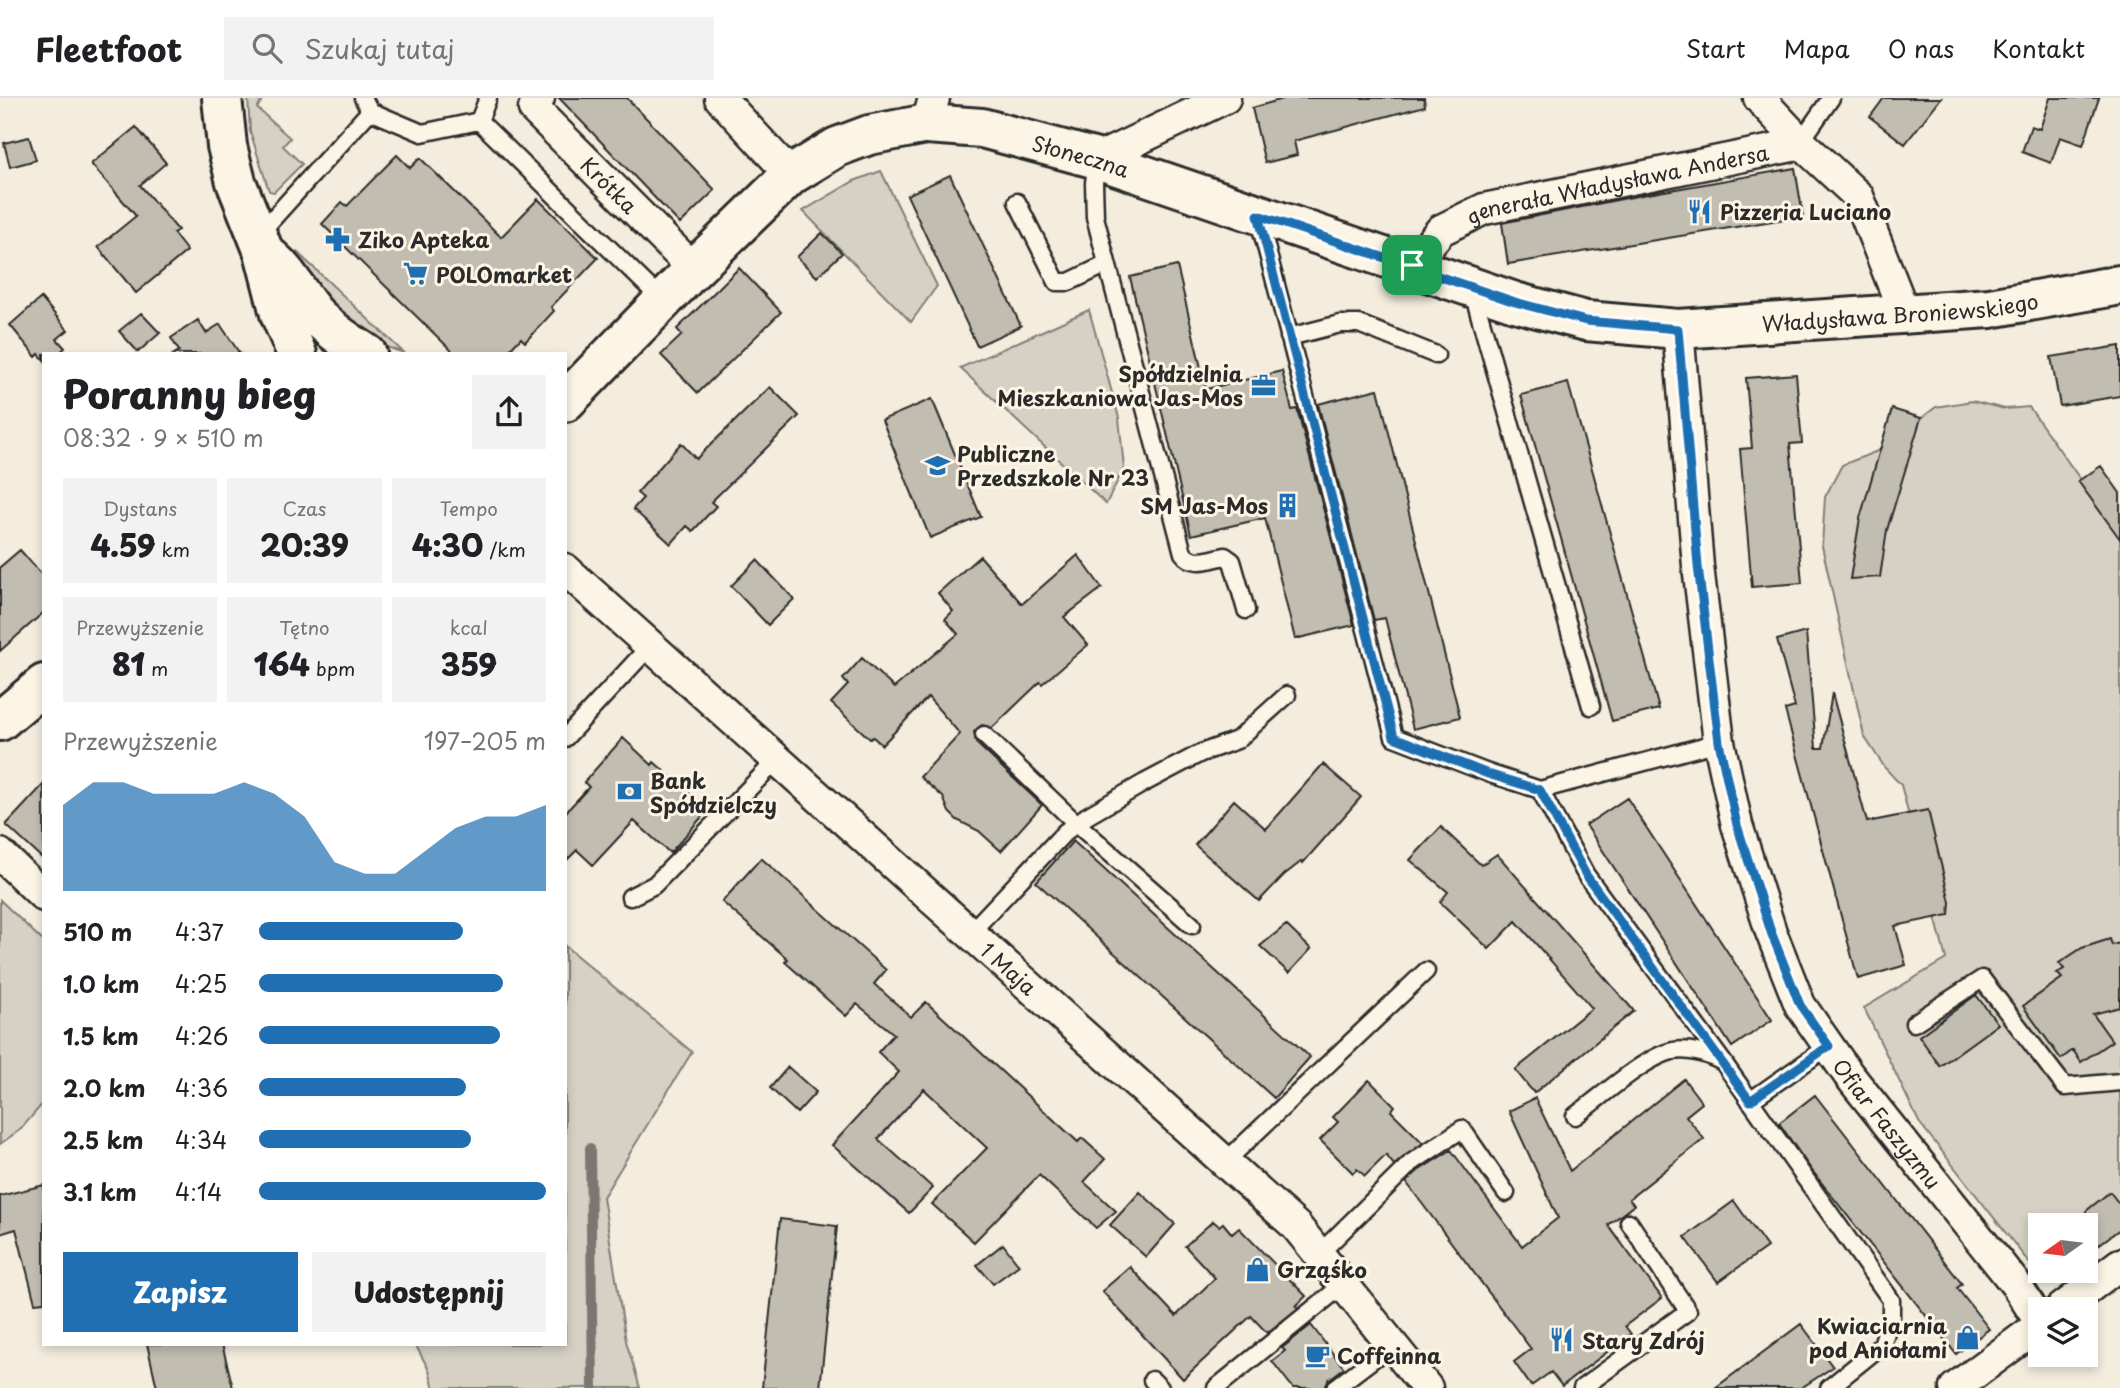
<!DOCTYPE html>
<html lang="pl">
<meta charset="utf-8">
<style>
:root{--surface:#fff;--page:#f2f2f2;--text:#202124;--muted:#757577;--line:#e0e0e0;--accent:#1f6fb2}
body{margin:0;font-family:"Playpen Sans",sans-serif;background:var(--page);color:var(--text);height:100vh;display:flex;flex-direction:column;font-size:26px;white-space:nowrap}
*{box-sizing:border-box;margin:0}
p{font-size:23px;color:var(--muted)}
.icon{flex:none;width:38px;height:38px;fill:none;stroke:currentColor;stroke-width:2;stroke-linecap:round;stroke-linejoin:round}
.map{position:relative;flex:1;overflow:hidden}
.side{position:absolute;left:42px;top:254px;width:525px;height:994px;display:flex;flex-direction:column;background:var(--surface);border-radius:0px;box-shadow:0 4px 10px #0003}
.side>*{flex:none}
.needle{width:46px;rotate:256deg}
.tools{position:absolute;left:2028px;top:1115px;display:grid;gap:14px}
.tools a{display:grid;place-items:center;width:70px;height:70px;border-radius:0px;background:var(--surface);box-shadow:0 4px 10px #0003;font-size:35px}
.pin{position:absolute;display:grid;place-items:center;width:60px;height:60px;color:#fff;margin:-30px;border-radius:14px;box-shadow:0 4px 10px #0006}
.round{display:grid;place-items:center;flex:none;width:74px;height:74px;border-radius:0px;background:var(--page)}
.overview{display:flex;align-items:center;justify-content:space-between;height:119px;padding:0 21px}
h1{font-size:38px;font-weight:800;line-height:52px}
.figures{display:grid;grid-template-columns:repeat(3,1fr);gap:10px;height:119px;padding:7px 21px}
.figures div{display:grid;align-content:center;border-radius:0px;background:var(--page);text-align:center}
.figures b{font-size:30px;font-weight:800}
.figures small{font-size:19px;font-weight:400}
.figures p{font-size:19px}
.chart{height:196px;padding:14px 21px}
.chart p{display:flex;justify-content:space-between}
.chart svg{width:100%;height:126px;margin-top:7px;fill:var(--accent);opacity:.7}
.cta{display:flex;gap:14px;margin-top:auto;padding:14px 21px}
.cta a{flex:1;height:80px;border-radius:0px;background:var(--accent);color:#fff;font-size:28px;font-weight:800;line-height:80px;text-align:center}
.cta a+a{background:var(--page);color:var(--text)}
ul{padding:0 21px;list-style:none;font-size:23px}
li{display:grid;grid-template-columns:112px 84px 1fr;align-items:center;height:52px}
li i{height:18px;border-radius:9px;background:var(--accent)}
header{display:flex;align-items:center;gap:42px;box-sizing:border-box;height:98px;padding:0 35px;background:var(--surface);border-bottom:2px solid var(--line)}
header strong{font-size:33px}
nav{display:flex;gap:38px;margin-inline-start:auto;font-size:24px}
.search{width:490px;height:63px;background:var(--page);display:flex;align-items:center;gap:18px;box-sizing:border-box;padding:0 24px;border-radius:0px;color:var(--muted);font-size:26px}
.map>svg:first-child{display:block}
</style>
<header>
<strong>Fleetfoot</strong>
<div class="search"><svg class="icon" aria-label="search" viewBox="0 0 24 24"><circle cx="10" cy="10" r="6"/><path d="M15 15l6 6"/></svg>Szukaj tutaj</div>
<nav><a>Start</a><a>Mapa</a><a>O nas</a><a>Kontakt</a></nav>
</header>
<div class="map">
<svg width="2120" height="1290" viewBox="0 0 2120 1290">
<rect width="100%" height="100%" fill="#f4edde"/>
<filter id="ink" filterUnits="userSpaceOnUse"><feTurbulence type="fractalNoise" baseFrequency=".0143" numOctaves="2"/><feDisplacementMap in="SourceGraphic" scale="14" xChannelSelector="R" yChannelSelector="G"/><feConvolveMatrix kernelMatrix="1 2 1 2 8 2 1 2 1" color-interpolation-filters="sRGB"/></filter>
<g filter="url(#ink)">
<!-- green -->
<path fill="#d6d1c4" stroke="#807e78" stroke-width="2" d="M248,0H264L257,10L290,40L283,48L302,66L274,94L269,93L250,33Z
M881,73L937,188L911,224L803,113L854,83Z
M297,154L404,255L360,240L290,163Z
M1089,212L1119,320L1124,370L1106,406L960,270Z
M1972,303L2005,311L2029,309L2083,385L2120,416V1127H2040V1172L2062,1173L2055,1178L2038,1176L1919,1024L1864,910L1946,861L1901,687L1885,670L1864,638L1822,448L1825,399L1842,367L1880,352L1936,309Z
M0,802L44,844V1004L21,1031L0,1046Z
M565,848L692,954L603,1099L626,1243L640,1290H434L429,1272L415,1246H565Z"/>
<g fill="none" stroke-linecap="round" stroke-linejoin="round">
<!-- stream -->
<path stroke="#7a7771" stroke-width="10" d="M590,1050L593,1290"/>
</g>
<!-- building -->
<path fill="#c2bdb1" stroke="#2b2b2b" stroke-width="2" d="M559,0H627L715,92L680,126Z
M1286,0H1424L1425,8L1294,43L1297,57L1265,65L1252,10Z
M1884,0H1941L1905,46L1870,19Z
M2050,0H2099L2083,47L2060,39L2051,65L2022,54L2031,28L2040,31Z
M136,29L166,65L140,87L178,132L173,135L187,153L136,195L98,149L136,118L91,66Z
M29,39L36,62L10,69L4,45Z
M397,57L410,70L420,60L501,139L538,101L598,160L551,209L554,213L525,244L521,240L506,256H455L322,126L342,104L347,108Z
M1795,70L1803,118L1508,166L1502,125L1642,97Z
M950,77L1021,228L977,248L907,97Z
M822,135L842,155L817,179L797,159Z
M1177,168L1206,291L1282,273L1292,312L1297,311L1354,527L1295,541L1265,420L1191,437L1130,179Z
M739,170L781,214L698,295L661,257L682,237L677,231Z
M41,200L68,232L57,241L65,250L58,256H44V262L39,256L36,259L10,227Z
M141,215L160,235L138,254L119,233Z
M198,222L206,235L220,226L240,256H174L179,253L171,240Z
M2120,248V298L2060,308L2051,259Z
M1796,276L1802,345L1790,346L1802,485L1752,489L1740,351L1752,350L1746,280Z
M1568,285L1659,611L1612,623L1521,297Z
M770,289L799,318L711,404L716,408L693,433L687,428L671,446L633,411L643,400L637,395L681,345L696,361Z
M1378,291L1460,619L1413,631L1385,520L1374,522L1318,306Z
M932,301L981,419L930,440L882,322Z
M1892,311L1921,320L1887,432L1880,479L1850,481L1860,420Z
M2101,368L2120,395V441L2078,383Z
M20,452L44,479V514L0,553V469Z
M1078,457L1102,490L1064,519L1088,547L1042,586L1040,584L992,630L982,627L974,634L976,645L1042,707L1001,753L979,733L957,722L949,714L943,699L920,679L960,636L928,599L882,647L873,639L870,641L831,605L848,587L843,581L862,560L894,590L958,536L945,521L953,513L938,495L980,458L1022,506Z
M757,462L794,501L768,527L731,488Z
M1806,534L1816,650H1823L1832,595L1867,724L1928,712L1950,804L1949,817L1895,828L1906,867L1858,881L1785,612L1795,609L1777,542Z
M623,640L652,667L654,664L708,712L670,755L634,723L593,767L577,752L565,764V715L589,689L584,684Z
M1323,666L1361,699L1303,765L1302,763L1284,777L1259,803L1195,747L1234,702L1266,731Z
M44,686V762L6,727Z
M1627,700L1772,922L1732,949L1586,727Z
M1441,729L1481,767L1497,756L1634,913L1534,995L1515,972L1592,910L1516,823L1489,851L1440,804L1448,794L1410,762Z
M1073,743L1310,959L1274,1000L1036,784Z
M761,760L886,872L874,886L911,919L926,904L1078,1044L1082,1040L1105,1061L1084,1084L1116,1113L1096,1130L1039,1077L974,1144L932,1106L987,1050L924,991L878,1041L933,1090L909,1115L832,1047L899,974L878,954L894,936L857,906L846,918L785,864L788,861L722,804Z
M1286,827L1311,851L1289,875L1260,848Z
M2110,841L2112,847L2120,845V909L2093,916L2112,943L2081,964L2073,952L2061,961L2023,908L2062,880L2057,875L2064,871L2059,865L2082,850Z
M1976,897L1998,926L1940,968L1919,938Z
M788,969L816,994L797,1015L770,990Z
M1684,981L1702,1005L1686,1018L1704,1041L1629,1101L1634,1107L1608,1127L1662,1200L1625,1228L1631,1236L1562,1288L1551,1274L1531,1288L1514,1264L1531,1251L1406,1084L1418,1073L1451,1052L1522,1148L1558,1120L1509,1013L1535,1000L1570,1073Z
M1369,982L1395,1008L1391,1013L1423,1045L1394,1067L1386,1057L1365,1078L1357,1071L1353,1075L1320,1042L1338,1024L1333,1019Z
M1815,997L1962,1186L1957,1190L1989,1231L1956,1256L1810,1070L1779,1025Z
M44,1087V1204L35,1205L16,1131L0,1136V1098Z
M1140,1094L1175,1126L1146,1159L1110,1127Z
M2110,1094L2120,1107V1131L2086,1156V1113Z
M1734,1103L1767,1149L1718,1184L1685,1139Z
M780,1121L837,1128L820,1290H762Z
M1213,1123L1219,1128L1223,1125L1232,1136L1239,1130L1306,1198L1296,1208L1298,1210L1267,1235L1251,1218L1183,1281L1102,1193L1130,1169L1176,1218L1215,1180L1185,1148Z
M1003,1146L1019,1167L993,1186L977,1167Z
M1801,1226L1833,1269L1801,1290H1715Z
M1311,1227L1344,1270L1328,1282L1325,1290H1293L1272,1263L1285,1253L1282,1250Z
M147,1246H222L233,1290H157Z"/>
<g fill="none" stroke-linecap="round" stroke-linejoin="round">
<defs>
<path id="service" d="M370,13L422,35L479,23L664,204
M479,23L488,0
M1802,46L1808,33L1831,0
M1097,61L1094,85L1095,119L1183,455C1193,469 1210,461 1225,458L1232,463L1246,512
M1017,104L1057,184H1069L1107,166
M1258,118L1394,639L1488,675L1540,692L1719,644
M258,137L370,13L363,0
M1472,191L1591,608
M1289,239L1340,226H1359L1436,257
M984,637L1077,726L1192,827
M565,640L650,548
M1540,692L1586,777L1723,964L1891,1202V1219L1882,1247L1829,1290
M630,799L654,787L777,662
M970,835L1065,734L1087,718L1144,685L1201,655L1237,642L1287,597
M1914,925L1982,881L2065,989L2120,984
M1750,1003L1829,948
M1575,1018C1600,1000 1644,959 1673,953C1690,950 1706,956 1721,963
M1225,1064L1426,873
M1319,1156L1411,1065L1462,1031L1506,1095
M1152,1282L1160,1290
M1216,1290L1344,1186
M1335,1290L1393,1246
M1582,1290L1688,1213L1629,1124"/>
<g id="minor">
<path id="s1" d="M539,0L534,11L694,171"/>
<path d="M720,0L791,77"/>
<path d="M1759,0L1802,46L1858,98L1905,217"/>
<path d="M927,26L934,0"/>
<path d="M1097,61L1225,0"/>
<path id="s2" d="M1412,167L1441,132L1484,111L1802,46"/>
<path id="s3" d="M1678,231L1698,468L1719,644L1737,727L1771,834L1800,907L1848,976L2017,1188L2040,1224"/>
<path id="s4" d="M565,471L1296,1128L1427,1290"/>
<path d="M0,756L44,798"/>
<path d="M2061,1211L2120,1166"/>
<path d="M1955,1290L2040,1227"/>
</g>
<g id="tertiary">
<path id="s5" d="M565,304L694,171L791,77L837,49L869,37L927,26L982,30L1097,61L1515,204L1586,223L1678,231L1990,210L2120,187"/>
</g>
<path id="secondary" d="M222,0L227,48L236,84L264,154L280,216L297,256
M271,160C290,176 299,198 315,216C331,233 348,244 367,256
M0,623L44,586"/>
</defs>
<!-- service casing -->
<use href="#service" stroke="#2b2b2b" stroke-width="21"/>
<!-- minor casing -->
<use href="#minor" stroke="#2b2b2b" stroke-width="35"/>
<!-- tertiary casing -->
<use href="#tertiary" stroke="#2b2b2b" stroke-width="44"/>
<!-- secondary casing -->
<use href="#secondary" stroke="#2b2b2b" stroke-width="44"/>
<!-- service -->
<use href="#service" stroke="#fcf5e5" stroke-width="16"/>
<!-- minor -->
<use href="#minor" stroke="#fcf5e5" stroke-width="30"/>
<!-- tertiary -->
<use href="#tertiary" stroke="#fcf5e5" stroke-width="38"/>
<!-- secondary -->
<use href="#secondary" stroke="#fcf5e5" stroke-width="38"/>
</g>
</g>
<g fill="none" stroke-linecap="round" stroke-linejoin="round" filter="url(#ink)">
<defs>
<path id="route" d="M1258,117L1515,204L1586,223L1678,231L1698,468L1719,644L1737,727L1771,834L1800,907L1829,948L1750,1003L1586,777L1540,692L1488,676L1394,639Z"/>
</defs>
<!-- route casing -->
<use href="#route" stroke="#fff" stroke-width="14"/>
<!-- route -->
<use href="#route" stroke="#1f6fb2" stroke-width="9"/>
</g>
<!-- icons -->
<defs>
<symbol id="restaurant-bare" viewBox="-9 -9 18 18"><path d="M-5-6h1v4h1v-4h1v4h1v-4h1v5L-1.5 .5V6h-2V.5L-5-1ZM5-6V6H3V1.5H1.5Q1.5-4 5-6Z" fill="#1f6fb2" stroke="#fcf5e5" stroke-width="2.5" paint-order="stroke"/></symbol>
<symbol id="pharmacy-bare" viewBox="-9 -9 18 18"><path d="M-2-6h4v4h4v4h-4v4h-4v-4h-4v-4h4Z" fill="#1f6fb2" stroke="#fcf5e5" stroke-width="2.5" paint-order="stroke"/></symbol>
<symbol id="supermarket-bare" viewBox="-9 -9 18 18"><path d="M-6-5.5h2.5l.6 2H6L4.5 2H-2.5L-4.4-4H-6ZM-1.5 3.2a1.3 1.3 0 1 0 .1 0ZM3 3.2a1.3 1.3 0 1 0 .1 0Z" fill="#1f6fb2" stroke="#fcf5e5" stroke-width="2.5" paint-order="stroke"/></symbol>
<symbol id="office-bare" viewBox="-9 -9 18 18"><path d="M-6-3h4V-5.5h4V-3h4V5H-6ZM-1-4.5V-3h2v-1.5ZM-6 0V1H6V0Z" fill="#1f6fb2" stroke="#fcf5e5" stroke-width="2.5" paint-order="stroke"/></symbol>
<symbol id="school-bare" viewBox="-9 -9 18 18"><path d="M0-5L7-2L0 1L-7-2ZM-4 1L0 2.5L4 1V4Q0 6-4 4Z" fill="#1f6fb2" stroke="#fcf5e5" stroke-width="2.5" paint-order="stroke"/></symbol>
<symbol id="building-bare" viewBox="-9 -9 18 18"><path d="M-4-6H4V6H1V3H-1V6H-4ZM-2.5-4.3h1.7v1.8h-1.7ZM.8-4.3h1.7v1.8H.8ZM-2.5-1h1.7V.8h-1.7ZM.8-1h1.7V.8H.8Z" fill="#1f6fb2" stroke="#fcf5e5" stroke-width="2.5" paint-order="stroke"/></symbol>
<symbol id="bank-bare" viewBox="-9 -9 18 18"><path d="M-6-4H6V4H-6ZM0-2.3a2.3 2.3 0 1 0 0 4.6a2.3 2.3 0 1 0 0-4.6Z" fill="#1f6fb2" stroke="#fcf5e5" stroke-width="2.5" paint-order="stroke"/></symbol>
<symbol id="shop-bare" viewBox="-9 -9 18 18"><path d="M-5-2.5h2.3a2.7 3.5 0 0 1 5.4 0H5L5.5 6h-11ZM-1.5-2.5h3a1.5 2.3 0 0 0-3 0Z" fill="#1f6fb2" stroke="#fcf5e5" stroke-width="2.5" paint-order="stroke"/></symbol>
<symbol id="cafe-bare" viewBox="-9 -9 18 18"><path d="M-5.5-4.5H6V0H3Q3 3.5 0 3.5H-2.5Q-5.5 3.5-5.5 0ZM3-3.2v2h1.7v-2ZM-6 4.5H4V6H-6Z" fill="#1f6fb2" stroke="#fcf5e5" stroke-width="2.5" paint-order="stroke"/></symbol>
</defs>
<g fill-rule="evenodd">
<use href="#restaurant-bare" x="1682" y="96" width="35" height="35"/>
<use href="#pharmacy-bare" x="320" y="124" width="35" height="35"/>
<use href="#supermarket-bare" x="398" y="158" width="35" height="35"/>
<use href="#office-bare" x="1246" y="270" width="35" height="35"/>
<use href="#school-bare" x="920" y="350" width="35" height="35"/>
<use href="#building-bare" x="1270" y="390" width="35" height="35"/>
<use href="#bank-bare" x="612" y="676" width="35" height="35"/>
<use href="#shop-bare" x="1240" y="1154" width="35" height="35"/>
<use href="#shop-bare" x="1950" y="1222" width="35" height="35"/>
<use href="#restaurant-bare" x="1544" y="1224" width="35" height="35"/>
<use href="#cafe-bare" x="1300" y="1240" width="35" height="35"/>
</g>
<g text-anchor="middle" dominant-baseline="central" stroke-width="6" stroke-linejoin="round" paint-order="stroke">
<!-- street labels -->
<g font-size="21" fill="#2b2b2b" stroke="#fcf5e5">
<text stroke="none"><textPath href="#s5" startOffset="625">Słoneczna</textPath></text>
<text stroke="none"><textPath href="#s1" startOffset="119">Krótka</textPath></text>
<text stroke="none"><textPath href="#s2" startOffset="229">generała Władysława Andersa</textPath></text>
<text stroke="none"><textPath href="#s5" startOffset="1472">Władysława Broniewskiego</textPath></text>
<text stroke="none"><textPath href="#s4" startOffset="597">1 Maja</textPath></text>
<text stroke="none"><textPath href="#s3" startOffset="838">Ofiar Faszyzmu</textPath></text>
</g>
<!-- poi labels -->
<g font-size="21" font-weight="bold" fill="#2b2b2b" stroke="#fcf5e5" text-anchor="start">
<text x="1720" y="113">Pizzeria Luciano</text>
<text x="358" y="141">Ziko Apteka</text>
<text x="436" y="176">POLOmarket</text>
<text x="1243" y="275" text-anchor="end">Spółdzielnia<tspan x="1243" dy="24">Mieszkaniowa Jas-Mos</tspan></text>
<text x="957" y="355">Publiczne<tspan x="957" dy="24">Przedszkole Nr 23</tspan></text>
<text x="1268" y="407" text-anchor="end">SM Jas-Mos</text>
<text x="650" y="682">Bank<tspan x="650" dy="24">Spółdzielczy</tspan></text>
<text x="1277" y="1171">Grząśko</text>
<text x="1947" y="1227" text-anchor="end">Kwiaciarnia<tspan x="1947" dy="24">pod Aniołami</tspan></text>
<text x="1582" y="1242">Stary Zdrój</text>
<text x="1337" y="1257">Coffeinna</text>
</g>
</g>
</svg>
<div class="tools">
<a><svg class="needle" viewBox="-14 -14 28 28"><path d="M0-13l5 13h-10z" fill="#e53935"/><path d="M0 13l5-13h-10z" fill="#757577"/></svg></a>
<a><svg class="icon" aria-label="layers" viewBox="0 0 24 24"><path d="M12 4l9 5-9 5-9-5zM3 14l9 5 9-5"/></svg></a>
</div>
<div class="pin" style="left:1412px;top:167px;background:#1e9e55"><svg class="icon" aria-label="arrive" viewBox="0 0 24 24"><path d="M6 21V4h12l-3 4 3 4H6"/></svg></div>
<section class="side">
<div class="overview"><div><h1>Poranny bieg</h1><p>08:32 · 9 × 510 m</p></div><a class="round"><svg class="icon" aria-label="share" viewBox="0 0 24 24"><path d="M12 15V3M7 8l5-5 5 5M5 13v7h14v-7"/></svg></a></div>
<div class="figures">
<div><p>Dystans</p><b>4.59<small> km</small></b></div>
<div><p>Czas</p><b>20:39</b></div>
<div><p>Tempo</p><b>4:30<small> /km</small></b></div>
</div>
<div class="figures">
<div><p>Przewyższenie</p><b>81<small> m</small></b></div>
<div><p>Tętno</p><b>164<small> bpm</small></b></div>
<div><p>kcal</p><b>359</b></div>
</div>
<div class="chart"><p><span>Przewyższenie</span>197–205 m</p>
<svg viewBox="0 0 160 44" preserveAspectRatio="none"><path d="M0 44V14L10 6L20 6L30 10L40 10L50 10L60 6L70 10L80 18L90 34L100 38L110 38L120 30L130 22L140 18L150 18L160 14V44z"/></svg>
</div>
<ul>
<li><b>510 m</b>4:37<i style="width:71%"></i></li>
<li><b>1.0 km</b>4:25<i style="width:85%"></i></li>
<li><b>1.5 km</b>4:26<i style="width:84%"></i></li>
<li><b>2.0 km</b>4:36<i style="width:72%"></i></li>
<li><b>2.5 km</b>4:34<i style="width:74%"></i></li>
<li><b>3.1 km</b>4:14<i style="width:100%"></i></li>
</ul>
<div class="cta"><a>Zapisz</a><a>Udostępnij</a></div>
</section>
</div>
